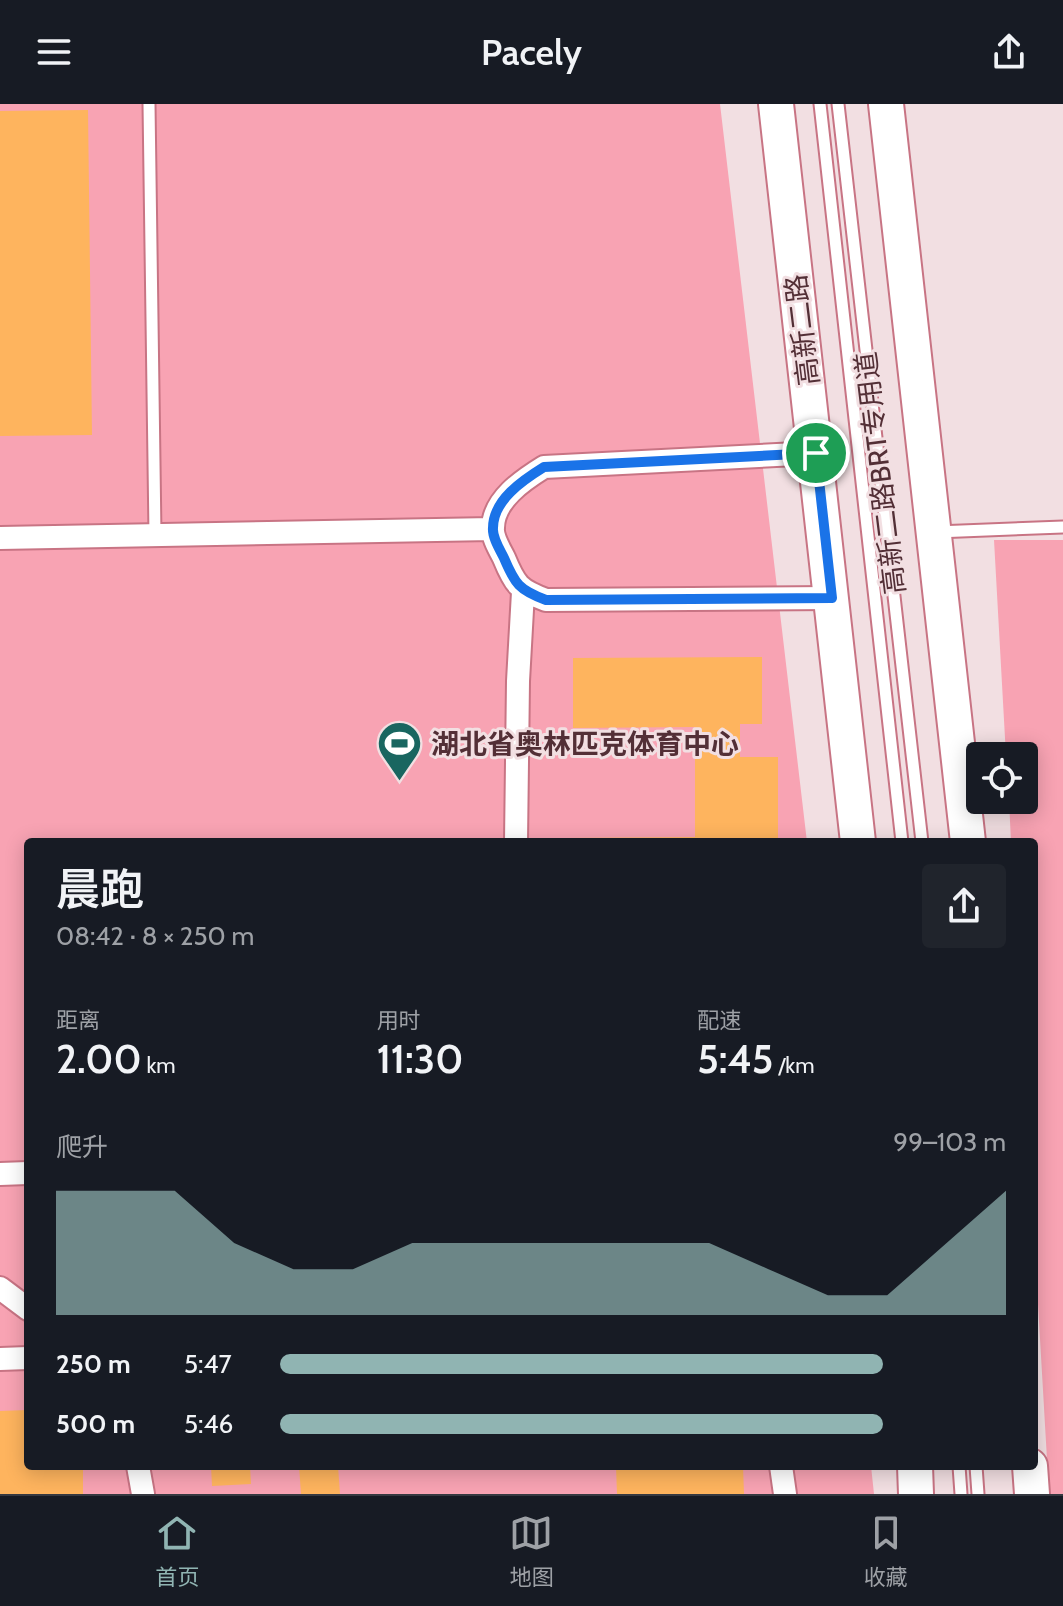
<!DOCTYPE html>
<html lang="zh">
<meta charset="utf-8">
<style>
:root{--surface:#171b24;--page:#20242c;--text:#f1f3f6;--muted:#9ea1a6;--line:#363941;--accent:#90b4b2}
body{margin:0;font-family:Cabin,"Noto Sans SC",sans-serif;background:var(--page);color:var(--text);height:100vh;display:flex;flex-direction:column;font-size:30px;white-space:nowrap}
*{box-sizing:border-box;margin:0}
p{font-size:26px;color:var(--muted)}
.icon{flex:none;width:44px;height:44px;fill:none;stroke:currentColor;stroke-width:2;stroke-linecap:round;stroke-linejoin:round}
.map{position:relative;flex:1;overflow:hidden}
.panel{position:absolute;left:24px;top:734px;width:1014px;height:632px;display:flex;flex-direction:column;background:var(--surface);border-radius:8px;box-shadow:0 4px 20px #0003}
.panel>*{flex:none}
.tools{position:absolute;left:966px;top:638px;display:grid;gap:16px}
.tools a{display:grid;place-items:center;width:72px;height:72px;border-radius:8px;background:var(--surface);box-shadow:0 4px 20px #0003;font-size:40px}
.pin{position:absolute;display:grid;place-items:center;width:68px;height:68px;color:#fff;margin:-34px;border:4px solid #fff;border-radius:50%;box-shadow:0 2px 8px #0007}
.round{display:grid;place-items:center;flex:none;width:84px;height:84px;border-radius:8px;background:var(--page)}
.summary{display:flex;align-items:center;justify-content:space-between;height:136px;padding:0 32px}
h1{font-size:44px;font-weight:600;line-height:60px}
.metrics{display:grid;grid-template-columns:repeat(3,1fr);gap:12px;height:136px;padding:8px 32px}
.metrics div{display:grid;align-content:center}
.metrics b{font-size:40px;font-weight:600}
.metrics small{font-size:22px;font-weight:400}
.metrics p{font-size:22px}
.chart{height:224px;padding:16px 32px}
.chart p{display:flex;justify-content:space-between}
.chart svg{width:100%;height:144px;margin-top:8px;fill:var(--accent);opacity:.7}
ul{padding:0 32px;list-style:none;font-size:26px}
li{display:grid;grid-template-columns:128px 96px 1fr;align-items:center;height:60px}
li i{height:20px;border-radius:10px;background:var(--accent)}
header{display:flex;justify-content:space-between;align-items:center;height:104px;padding:0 32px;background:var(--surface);font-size:36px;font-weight:600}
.tab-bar{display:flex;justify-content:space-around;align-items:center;height:112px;border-top:2px solid var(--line);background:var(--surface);font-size:22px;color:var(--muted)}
.tab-bar a{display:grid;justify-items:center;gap:4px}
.tab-bar .active{color:var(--accent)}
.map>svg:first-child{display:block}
</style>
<header><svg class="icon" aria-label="menu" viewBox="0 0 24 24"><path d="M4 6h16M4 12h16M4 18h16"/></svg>Pacely<svg class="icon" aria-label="share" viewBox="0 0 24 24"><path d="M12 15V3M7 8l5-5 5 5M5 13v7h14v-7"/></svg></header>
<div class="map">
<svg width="1063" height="1390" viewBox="0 0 1063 1390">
<rect width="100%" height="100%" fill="#f2dfe2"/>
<!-- green -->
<path fill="#f8a3b3" d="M0,0H720L807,738H28V1362H871L874,1390H0Z
M994,436H1063V1390H1049L1034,1131V738H1011L1009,696H1024V652H1006Z"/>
<!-- building -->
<path fill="#feb45e" d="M88,6L92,331L0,332V7Z
M762,553V620H740V653H778V738H563V734L695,733V623L573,624V554Z
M28,1306V1362H83V1390H0V1307Z
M211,1362H250L251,1380L212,1382Z
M299,1362H338L340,1390H301Z
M616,1362H743L744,1390H617Z"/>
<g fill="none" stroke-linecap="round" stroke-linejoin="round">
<defs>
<path id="service" d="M149,0L155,431
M820,0L902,738
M838,0L922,738
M936,428L1063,423
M959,1362L961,1390
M976,1362L978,1390"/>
<path id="minor" d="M816,349L544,363C523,376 493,396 493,424C492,433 500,446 504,454C515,481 519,486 546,496L832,494
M0,434L492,425
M516,738L518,577L523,488
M0,1070L28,1069
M0,1184L28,1205
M0,1255L28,1254
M138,1362L143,1390
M781,1362L785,1390"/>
<path id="primary" d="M776,0L858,738
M886,0L968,738
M915,1362L916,1390
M1030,1362L1032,1390"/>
</defs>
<!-- service casing -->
<use href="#service" stroke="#c87484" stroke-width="15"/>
<!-- minor casing -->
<use href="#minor" stroke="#c87484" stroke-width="26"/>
<!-- primary casing -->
<use href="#primary" stroke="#c87484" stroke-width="38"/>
<!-- service -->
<use href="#service" stroke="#fff" stroke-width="11"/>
<!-- minor -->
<use href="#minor" stroke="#fff" stroke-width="22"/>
<!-- primary -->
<use href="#primary" stroke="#fff" stroke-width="34"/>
</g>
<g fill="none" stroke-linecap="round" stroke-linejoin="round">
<defs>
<path id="route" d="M816,349L832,494L546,496C519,486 515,480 504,454C500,446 492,433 493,424C493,396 523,376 544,363Z"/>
</defs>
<!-- route casing -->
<use href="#route" stroke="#fff" stroke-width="16"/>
<!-- route -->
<use href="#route" stroke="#1a73e8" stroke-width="10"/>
</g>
<!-- icons -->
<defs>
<symbol id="stadium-pin" viewBox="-11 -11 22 30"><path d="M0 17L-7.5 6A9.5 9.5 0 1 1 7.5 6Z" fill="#196660" stroke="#f2dfe2"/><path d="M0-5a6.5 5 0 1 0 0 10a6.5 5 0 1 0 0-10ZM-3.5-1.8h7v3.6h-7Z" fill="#fff"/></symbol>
</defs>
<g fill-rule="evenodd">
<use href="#stadium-pin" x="374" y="614" width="51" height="69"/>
</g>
<g text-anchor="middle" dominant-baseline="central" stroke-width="6" stroke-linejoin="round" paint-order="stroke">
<!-- street labels -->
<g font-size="28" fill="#532f36" stroke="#f2dfe2">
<text transform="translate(802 226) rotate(-97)">高新二路</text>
<text transform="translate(880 369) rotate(-97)">高新二路BRT专用道</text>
</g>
<!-- poi labels -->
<g font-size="28" font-weight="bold" fill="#532f36" stroke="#f2dfe2" text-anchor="start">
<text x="431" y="640">湖北省奥林匹克体育中心</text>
</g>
</g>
</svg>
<div class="tools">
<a><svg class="icon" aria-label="locate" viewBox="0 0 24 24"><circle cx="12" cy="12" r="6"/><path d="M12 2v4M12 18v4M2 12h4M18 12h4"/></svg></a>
</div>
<div class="pin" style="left:816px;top:349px;background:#1e9e55"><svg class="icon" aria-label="arrive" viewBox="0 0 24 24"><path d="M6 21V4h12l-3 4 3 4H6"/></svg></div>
<section class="panel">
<div class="summary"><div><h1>晨跑</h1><p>08:42 · 8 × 250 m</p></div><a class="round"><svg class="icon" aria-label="share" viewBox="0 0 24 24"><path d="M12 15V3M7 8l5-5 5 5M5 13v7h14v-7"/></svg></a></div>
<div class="metrics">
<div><p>距离</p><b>2.00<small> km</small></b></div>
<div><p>用时</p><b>11:30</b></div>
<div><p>配速</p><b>5:45<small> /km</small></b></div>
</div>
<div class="chart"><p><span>爬升</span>99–103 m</p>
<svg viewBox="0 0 160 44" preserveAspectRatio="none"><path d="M0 44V6L10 6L20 6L30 22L40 30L50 30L60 22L70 22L80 22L90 22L100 22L110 22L120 30L130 38L140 38L150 22L160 6V44z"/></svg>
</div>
<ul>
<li><b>250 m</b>5:47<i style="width:83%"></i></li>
<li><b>500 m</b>5:46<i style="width:83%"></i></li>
</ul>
</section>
</div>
<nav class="tab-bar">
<a class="active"><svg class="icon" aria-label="home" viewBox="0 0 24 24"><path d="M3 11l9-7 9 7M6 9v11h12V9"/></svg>首页</a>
<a><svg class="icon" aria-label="map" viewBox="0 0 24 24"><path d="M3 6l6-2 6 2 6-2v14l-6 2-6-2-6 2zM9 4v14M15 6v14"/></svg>地图</a>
<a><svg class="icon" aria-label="saved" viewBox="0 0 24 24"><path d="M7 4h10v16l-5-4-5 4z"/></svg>收藏</a>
</nav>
